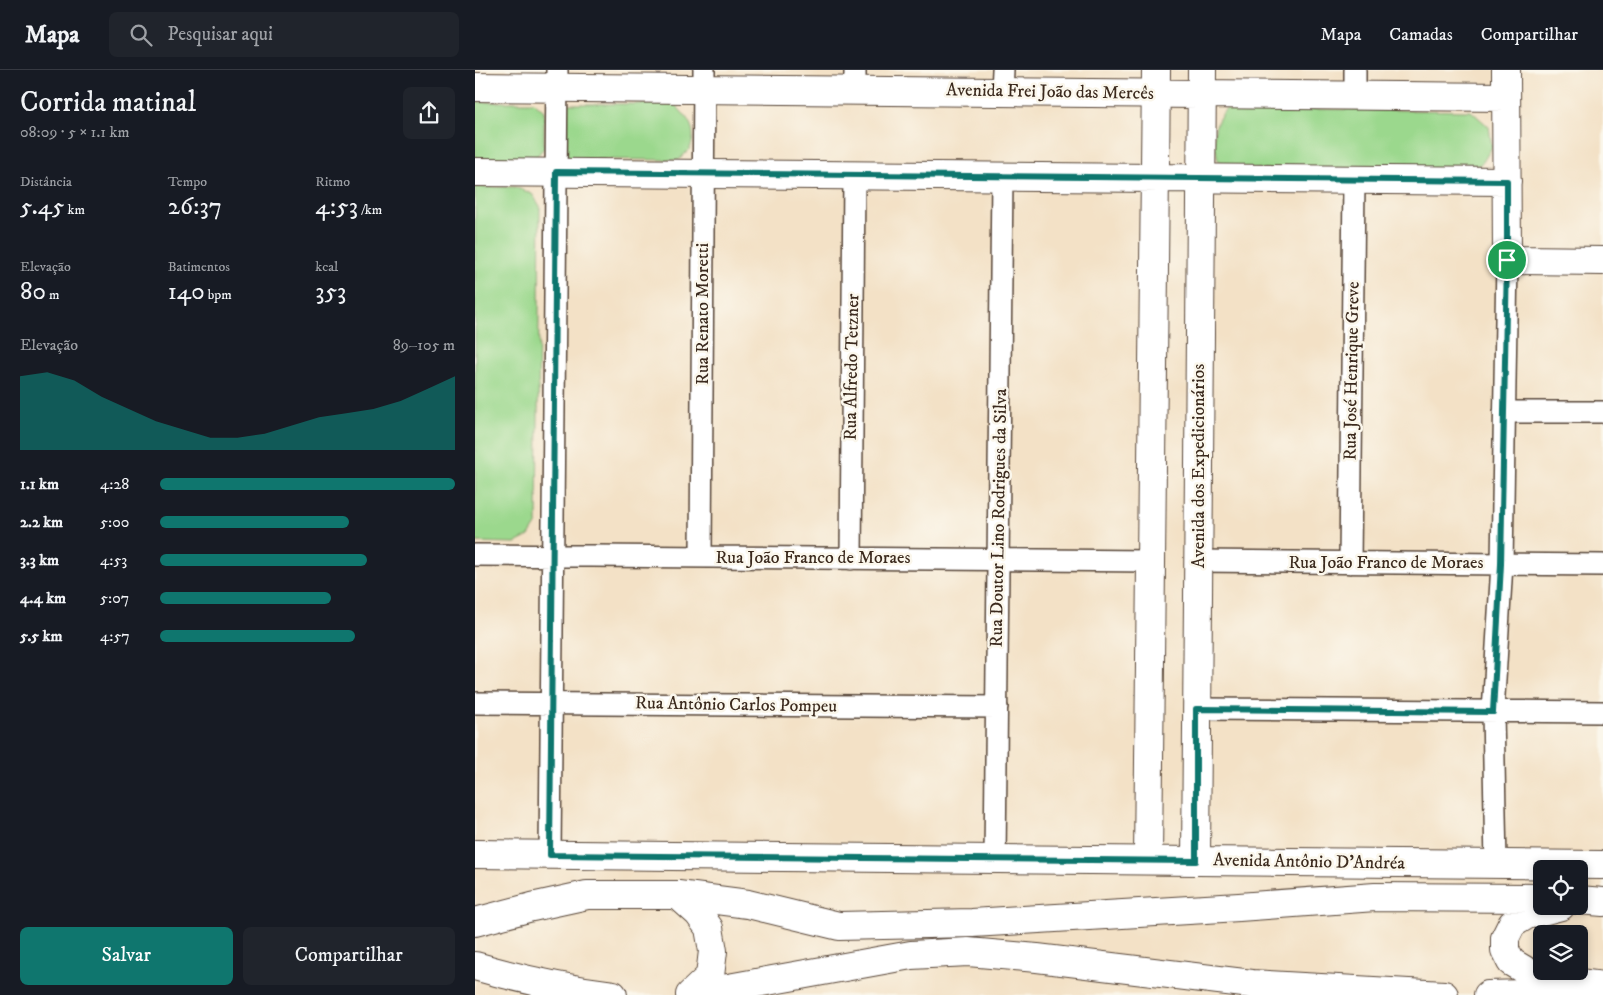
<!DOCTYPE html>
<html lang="pt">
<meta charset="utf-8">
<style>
:root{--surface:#171b24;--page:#20242c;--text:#f1f3f6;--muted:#9ea1a6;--line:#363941;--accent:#0f766e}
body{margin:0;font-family:"IM FELL DW Pica",serif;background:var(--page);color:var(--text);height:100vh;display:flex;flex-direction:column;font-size:19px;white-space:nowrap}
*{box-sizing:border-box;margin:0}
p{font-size:16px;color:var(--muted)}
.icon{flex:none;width:28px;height:28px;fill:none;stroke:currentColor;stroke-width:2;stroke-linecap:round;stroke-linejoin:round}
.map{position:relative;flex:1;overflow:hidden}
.details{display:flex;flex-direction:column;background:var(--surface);width:475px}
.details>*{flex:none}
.controls{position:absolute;left:1058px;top:790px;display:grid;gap:10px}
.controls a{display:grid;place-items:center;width:55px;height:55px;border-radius:8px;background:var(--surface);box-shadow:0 2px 8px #0003;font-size:25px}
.pin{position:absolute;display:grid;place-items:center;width:42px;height:42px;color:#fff;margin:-21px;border:2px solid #fff;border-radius:50%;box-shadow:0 1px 5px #0007}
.round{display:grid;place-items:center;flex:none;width:52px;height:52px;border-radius:8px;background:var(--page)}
.headline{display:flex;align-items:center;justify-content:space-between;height:85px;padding:0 20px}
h1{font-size:28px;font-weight:600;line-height:38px}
.stats{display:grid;grid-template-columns:repeat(3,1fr);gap:8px;height:85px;padding:5px 20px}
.stats div{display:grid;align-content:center}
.stats b{font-size:25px;font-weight:600}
.stats small{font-size:14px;font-weight:400}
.stats p{font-size:14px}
.chart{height:140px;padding:10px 20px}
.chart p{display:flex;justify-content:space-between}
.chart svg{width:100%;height:90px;margin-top:5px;fill:var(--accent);opacity:.7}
.action{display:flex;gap:10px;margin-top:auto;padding:10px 20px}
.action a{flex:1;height:58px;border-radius:8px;background:var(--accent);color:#fff;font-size:20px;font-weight:600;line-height:58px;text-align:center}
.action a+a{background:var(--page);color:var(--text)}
ul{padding:0 20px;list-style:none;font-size:16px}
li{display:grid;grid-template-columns:80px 60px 1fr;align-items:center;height:38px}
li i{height:12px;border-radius:6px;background:var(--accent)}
header{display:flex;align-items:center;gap:30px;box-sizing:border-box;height:70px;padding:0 25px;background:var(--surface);border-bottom:1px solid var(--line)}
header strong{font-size:24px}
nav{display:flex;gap:28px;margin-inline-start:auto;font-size:18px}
.search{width:350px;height:45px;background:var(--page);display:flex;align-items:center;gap:12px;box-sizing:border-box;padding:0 18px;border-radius:8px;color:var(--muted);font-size:19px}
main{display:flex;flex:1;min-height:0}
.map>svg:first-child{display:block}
</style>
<header>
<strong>Mapa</strong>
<div class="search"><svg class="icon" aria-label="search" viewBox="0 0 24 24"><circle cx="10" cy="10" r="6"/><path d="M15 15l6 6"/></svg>Pesquisar aqui</div>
<nav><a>Mapa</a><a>Camadas</a><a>Compartilhar</a></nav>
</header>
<main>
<section class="details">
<div class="headline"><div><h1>Corrida matinal</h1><p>08:09 · 5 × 1.1 km</p></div><a class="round"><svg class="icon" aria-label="share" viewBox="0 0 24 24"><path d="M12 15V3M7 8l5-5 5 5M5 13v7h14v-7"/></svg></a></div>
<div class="stats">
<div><p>Distância</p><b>5.45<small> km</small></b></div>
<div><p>Tempo</p><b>26:37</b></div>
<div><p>Ritmo</p><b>4:53<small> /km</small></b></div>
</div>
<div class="stats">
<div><p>Elevação</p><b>80<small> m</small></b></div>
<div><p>Batimentos</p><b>140<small> bpm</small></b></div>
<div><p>kcal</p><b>353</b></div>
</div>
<div class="chart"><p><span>Elevação</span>89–105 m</p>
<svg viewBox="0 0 160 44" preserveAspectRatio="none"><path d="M0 44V8L10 6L20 10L30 18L40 24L50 30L60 34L70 38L80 38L90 36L100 32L110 28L120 26L130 24L140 20L150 14L160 8V44z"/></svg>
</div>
<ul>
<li><b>1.1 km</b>4:28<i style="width:100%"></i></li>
<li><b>2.2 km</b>5:00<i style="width:64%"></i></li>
<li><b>3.3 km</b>4:53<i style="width:70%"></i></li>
<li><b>4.4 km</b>5:07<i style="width:58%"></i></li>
<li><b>5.5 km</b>4:57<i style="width:66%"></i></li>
</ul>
<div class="action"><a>Salvar</a><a>Compartilhar</a></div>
</section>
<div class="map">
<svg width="1128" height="925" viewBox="0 0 1128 925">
<rect width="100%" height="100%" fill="#fbf7ec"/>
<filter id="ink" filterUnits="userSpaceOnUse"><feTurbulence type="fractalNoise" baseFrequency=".02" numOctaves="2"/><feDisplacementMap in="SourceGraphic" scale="10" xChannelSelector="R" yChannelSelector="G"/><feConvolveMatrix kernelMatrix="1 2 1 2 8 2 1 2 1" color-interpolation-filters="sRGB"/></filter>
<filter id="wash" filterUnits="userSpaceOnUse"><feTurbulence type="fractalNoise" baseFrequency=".0096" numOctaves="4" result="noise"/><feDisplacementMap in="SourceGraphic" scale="20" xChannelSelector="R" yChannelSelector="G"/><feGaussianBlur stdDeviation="1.12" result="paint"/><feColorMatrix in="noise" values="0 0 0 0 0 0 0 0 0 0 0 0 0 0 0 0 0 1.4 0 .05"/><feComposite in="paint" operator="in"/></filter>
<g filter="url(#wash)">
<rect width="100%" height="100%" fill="#f3e1c6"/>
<!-- green -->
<path fill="#9bd88d" stroke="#6b8156" d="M0,32H59L69,41V78L60,88H0Z
M92,34H199C211,46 224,59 215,78C213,82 207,86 204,90L91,89Z
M752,38L996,41L1014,57L1017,77L1008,92L995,101L756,99L743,90C738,67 736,56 752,38Z
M0,117H40L57,124L65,136L62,453L54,466L40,473L0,472Z"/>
</g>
<g filter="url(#ink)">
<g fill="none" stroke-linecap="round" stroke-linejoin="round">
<defs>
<path id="street" d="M380,20V0
M527,22L528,0
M880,26V0
M1029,342H1128
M0,485L676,491
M226,487L229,0
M376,489L379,105
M723,491L1128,495
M875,493L879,110
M0,633L522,637
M721,639L1128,642
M75,785L82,0
M520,789L527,107
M1021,794L1018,642L1027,494L1032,190"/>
<path id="secondary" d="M1031,0L1032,190L1128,191
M0,17L1031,27
M0,102L1032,111
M0,784L1128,795
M673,790L681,0
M721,791L727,0"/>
<path id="primary" d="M203,825L223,843L234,858L238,881L235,906L215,925
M1104,830L1128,832
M1086,836L1052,845L1037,854L1030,868V880L1036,892L1063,908L1128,916
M0,852L57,837L112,825H203L273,834L364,856L497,853L764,837L900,827L1066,828
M0,896C45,909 91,919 138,925
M215,925L436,885L493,882L562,888L777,914L969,925
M1013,925L1089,923"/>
</defs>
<!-- street casing -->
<use href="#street" stroke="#574537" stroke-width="24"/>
<!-- secondary casing -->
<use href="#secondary" stroke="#574537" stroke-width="30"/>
<!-- primary casing -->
<use href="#primary" stroke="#574537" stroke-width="30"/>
<!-- street -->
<use href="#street" stroke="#fff" stroke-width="21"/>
<!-- secondary -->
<use href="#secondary" stroke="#fff" stroke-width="28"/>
<!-- primary -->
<use href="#primary" stroke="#fff" stroke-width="28"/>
</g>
</g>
<g fill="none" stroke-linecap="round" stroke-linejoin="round" filter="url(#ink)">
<defs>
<path id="route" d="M81,102L1032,111V190L1026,494L1018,642L721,639V791L75,785Z"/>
</defs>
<!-- route casing -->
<use href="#route" stroke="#fff" stroke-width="10"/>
<!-- route -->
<use href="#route" stroke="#0f766e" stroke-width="6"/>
</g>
<g text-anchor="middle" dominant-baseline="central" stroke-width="5" stroke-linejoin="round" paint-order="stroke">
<!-- street labels -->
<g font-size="18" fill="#3b2a1e" stroke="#fbf7ec">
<text transform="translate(575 22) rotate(1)">Avenida Frei João das Mercês</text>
<text transform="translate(228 244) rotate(-90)">Rua Renato Moretti</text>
<text transform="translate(377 297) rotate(-89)">Rua Alfredo Tetzner</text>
<text transform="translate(877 301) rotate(-89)">Rua José Henrique Greve</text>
<text transform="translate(724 396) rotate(-90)">Avenida dos Expedicionários</text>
<text transform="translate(524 448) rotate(-89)">Rua Doutor Lino Rodrigues da Silva</text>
<text x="338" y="488">Rua João Franco de Moraes</text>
<text x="911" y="493">Rua João Franco de Moraes</text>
<text transform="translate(261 635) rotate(1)">Rua Antônio Carlos Pompeu</text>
<text transform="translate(834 792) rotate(1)">Avenida Antônio D'Andréa</text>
</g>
</g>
</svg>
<div class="controls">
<a><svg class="icon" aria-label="locate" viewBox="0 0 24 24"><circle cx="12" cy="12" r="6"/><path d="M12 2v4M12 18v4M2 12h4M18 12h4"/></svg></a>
<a><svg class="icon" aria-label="layers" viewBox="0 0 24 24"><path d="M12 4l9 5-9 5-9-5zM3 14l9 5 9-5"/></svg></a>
</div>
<div class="pin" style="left:1032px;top:190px;background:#1e9e55"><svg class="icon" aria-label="arrive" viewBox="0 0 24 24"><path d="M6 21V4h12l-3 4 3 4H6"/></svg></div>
</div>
</main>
